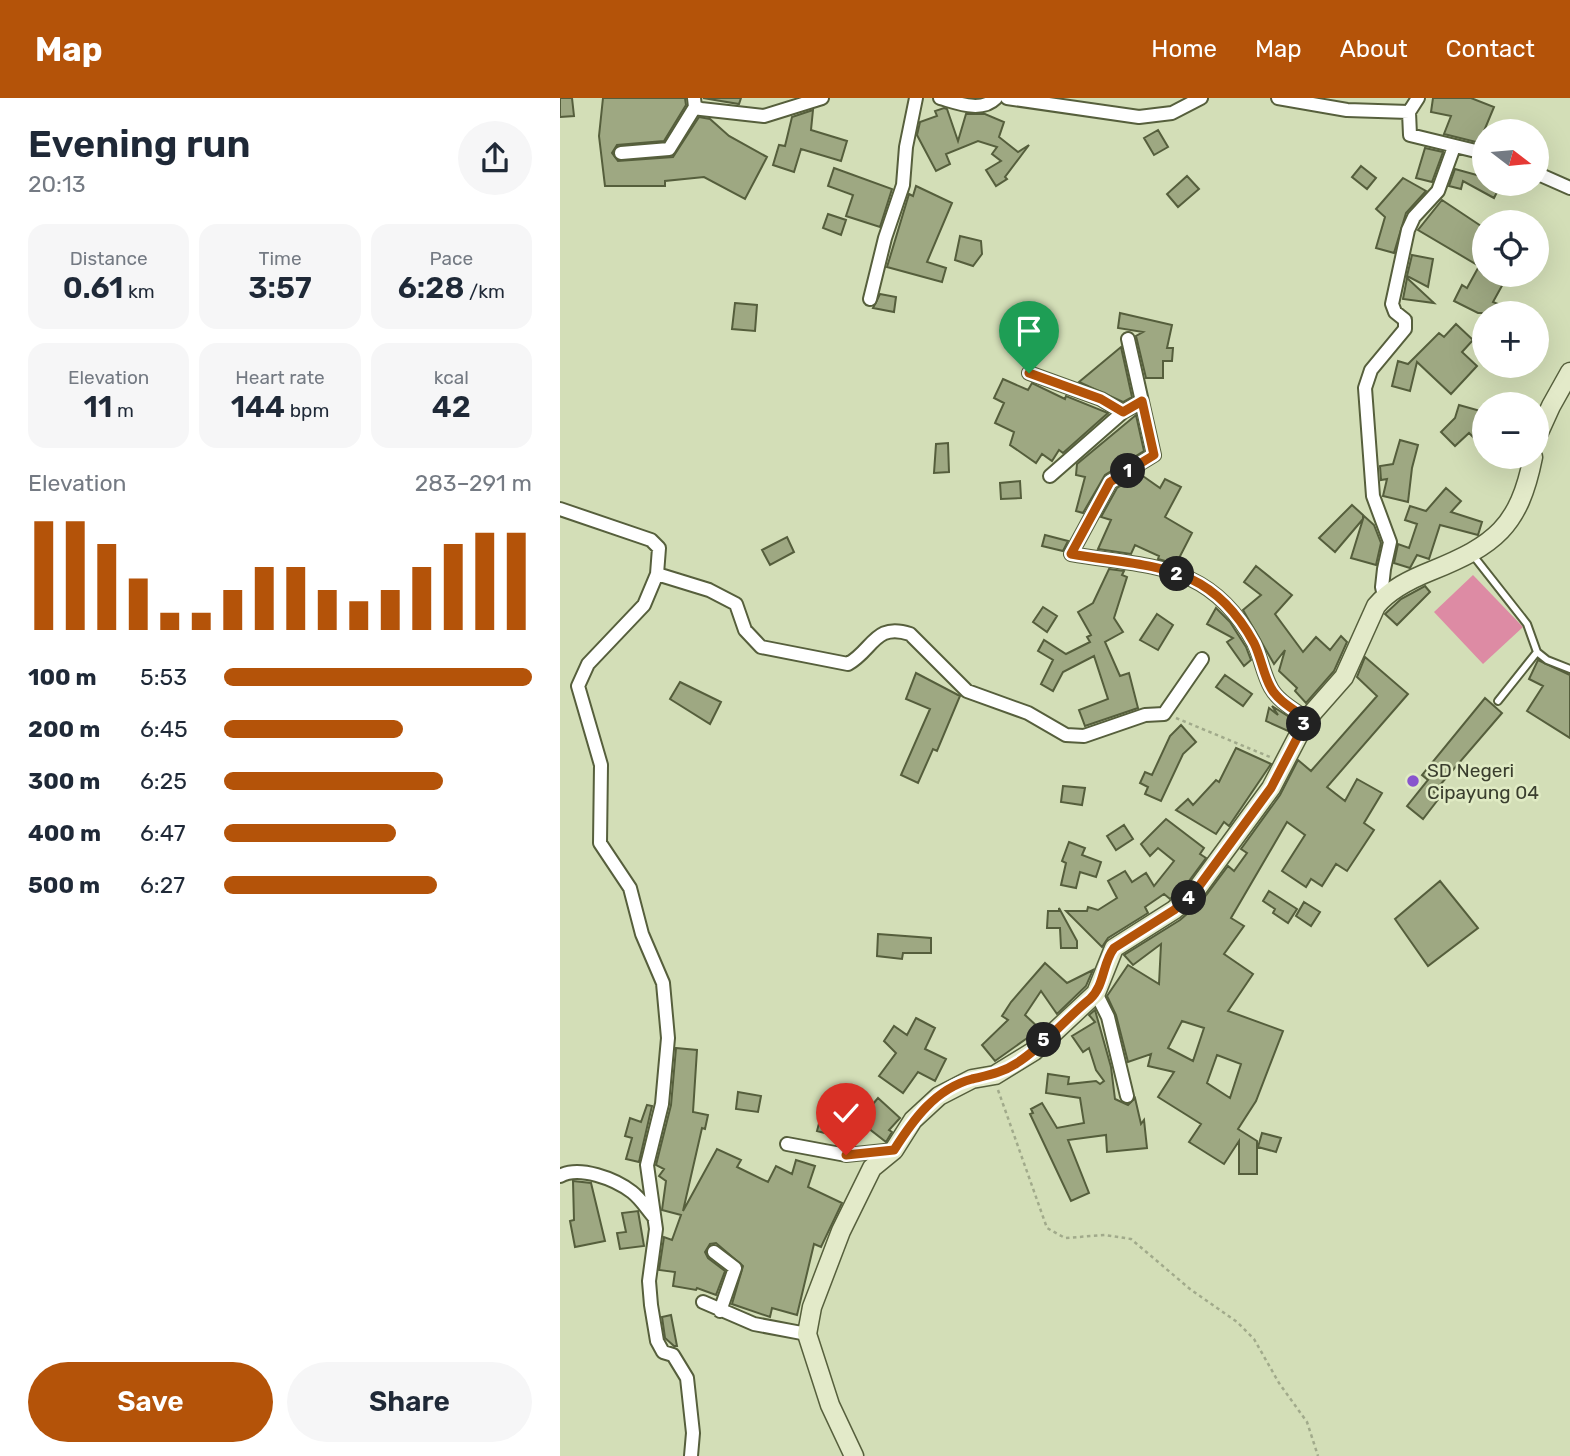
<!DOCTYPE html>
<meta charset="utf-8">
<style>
:root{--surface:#fff;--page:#f6f6f7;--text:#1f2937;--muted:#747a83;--accent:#b45309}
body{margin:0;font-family:Rubik,sans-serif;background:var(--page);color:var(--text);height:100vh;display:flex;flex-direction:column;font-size:26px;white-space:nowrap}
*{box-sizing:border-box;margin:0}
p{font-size:23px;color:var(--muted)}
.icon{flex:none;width:38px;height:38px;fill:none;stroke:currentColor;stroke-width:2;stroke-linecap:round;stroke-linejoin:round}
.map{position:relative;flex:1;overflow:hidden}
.panel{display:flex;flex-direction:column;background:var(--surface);width:560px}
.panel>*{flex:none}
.needle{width:46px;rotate:106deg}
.buttons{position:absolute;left:912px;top:21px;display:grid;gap:14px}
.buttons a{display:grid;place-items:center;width:77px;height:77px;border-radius:50%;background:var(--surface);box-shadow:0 7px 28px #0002;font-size:35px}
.pin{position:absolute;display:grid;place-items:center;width:60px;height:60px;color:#fff;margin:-72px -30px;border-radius:50% 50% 50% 0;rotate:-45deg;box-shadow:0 0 7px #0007}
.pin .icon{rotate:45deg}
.km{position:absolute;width:35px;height:35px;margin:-18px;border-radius:50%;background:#222;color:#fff;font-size:19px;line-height:35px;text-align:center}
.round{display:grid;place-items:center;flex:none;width:74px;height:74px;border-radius:37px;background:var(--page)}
.summary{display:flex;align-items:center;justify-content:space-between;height:119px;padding:0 28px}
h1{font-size:38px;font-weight:600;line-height:52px}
.stats{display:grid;grid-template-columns:repeat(3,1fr);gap:10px;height:119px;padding:7px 28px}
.stats div{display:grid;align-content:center;border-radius:18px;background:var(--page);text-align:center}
.stats b{font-size:30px;font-weight:600}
.stats small{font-size:19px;font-weight:400}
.stats p{font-size:19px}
.chart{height:196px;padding:14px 28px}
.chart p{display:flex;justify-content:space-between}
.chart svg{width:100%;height:126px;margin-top:7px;stroke:var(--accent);stroke-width:6}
.action{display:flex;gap:14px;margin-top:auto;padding:14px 28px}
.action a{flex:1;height:80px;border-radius:42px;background:var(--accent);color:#fff;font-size:28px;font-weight:600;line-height:80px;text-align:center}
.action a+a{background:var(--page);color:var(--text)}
ul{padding:0 28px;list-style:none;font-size:23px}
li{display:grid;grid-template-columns:112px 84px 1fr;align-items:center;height:52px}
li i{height:18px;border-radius:9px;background:var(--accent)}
header{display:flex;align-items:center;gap:42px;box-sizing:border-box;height:98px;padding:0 35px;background:var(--accent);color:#fff}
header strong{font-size:33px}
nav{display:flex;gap:38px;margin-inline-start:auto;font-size:24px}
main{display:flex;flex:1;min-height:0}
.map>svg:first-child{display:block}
</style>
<header>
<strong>Map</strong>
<nav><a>Home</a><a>Map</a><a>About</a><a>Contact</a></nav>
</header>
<main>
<section class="panel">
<div class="summary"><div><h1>Evening run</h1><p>20:13</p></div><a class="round"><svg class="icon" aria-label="share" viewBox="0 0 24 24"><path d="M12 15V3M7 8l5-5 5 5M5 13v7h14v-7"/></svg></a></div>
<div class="stats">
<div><p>Distance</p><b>0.61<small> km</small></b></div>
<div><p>Time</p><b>3:57</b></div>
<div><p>Pace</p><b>6:28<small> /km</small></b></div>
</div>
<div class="stats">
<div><p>Elevation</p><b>11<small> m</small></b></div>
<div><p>Heart rate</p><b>144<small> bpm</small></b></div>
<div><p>kcal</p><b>42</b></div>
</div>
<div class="chart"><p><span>Elevation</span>283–291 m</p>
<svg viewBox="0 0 160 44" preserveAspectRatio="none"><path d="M5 44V6M15 44V6M25 44V14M35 44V26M45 44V38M55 44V38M65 44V30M75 44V22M85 44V22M95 44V30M105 44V34M115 44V30M125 44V22M135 44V14M145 44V10M155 44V10"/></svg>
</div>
<ul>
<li><b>100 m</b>5:53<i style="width:100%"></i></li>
<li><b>200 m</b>6:45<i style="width:58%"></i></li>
<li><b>300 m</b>6:25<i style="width:71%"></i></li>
<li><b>400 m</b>6:47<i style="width:56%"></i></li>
<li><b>500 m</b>6:27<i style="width:69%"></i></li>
</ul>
<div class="action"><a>Save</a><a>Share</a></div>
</section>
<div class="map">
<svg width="1010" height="1358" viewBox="0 0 1010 1358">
<rect width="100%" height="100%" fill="#d3deb7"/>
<!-- green -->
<path fill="#dd8ba4" d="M913,477L963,529L923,566L874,514Z"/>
<!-- building -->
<path fill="#9ea882" stroke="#555e3c" stroke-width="2" fill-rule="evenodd" d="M0,0H12L14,18L0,19Z
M43,0H125L126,7L104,43L57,47L52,55L58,63L113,59L139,19L150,21L169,38L207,59L185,101L144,79L105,83V88H45L39,38Z
M143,0H181L179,6Z
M873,0H911L934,9L924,33V46L884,36L891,18L871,14Z
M384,10L387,11L398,43L406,16H425L444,24L439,39L458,54L469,47L445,79L447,81L436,88L426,72L441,63L432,56L437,49L418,43L386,56L390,66L376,73L357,37L360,24L377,18L375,13Z
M253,12L251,32L287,43L281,63L241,51L234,74L213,67L219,47L225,48L232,19Z
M598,32L608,49L594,57L584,40Z
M865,50L883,54L872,84L856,80Z
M801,68L816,80L807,91L792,79Z
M274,70L332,91L320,129L286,118L293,97L268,88Z
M895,71L924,79V86H941L934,100L903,83L901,91L889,88Z
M627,78L639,91L618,109L607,96Z
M843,80L866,93L846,115L834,155L816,150L825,119L816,111Z
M356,88L392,105L367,164L386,170L382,184L327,169L349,96L353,98Z
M882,102L924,130V171L858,132Z
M268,116L286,122L281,137L263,130Z
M400,138L421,143L422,156L413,168L395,162Z
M852,157L873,161L868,189L847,178Z
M918,170L924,177L944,184L933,204L938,206L934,215H918L894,203L902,187L907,190Z
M847,180L874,205L843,201Z
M320,196L336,199L334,214L313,210Z
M175,205L197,207L195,233L172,231Z
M560,215L612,227L607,250H613L612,263H603V280H586L576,238L583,234L558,230Z
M896,226L913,242L902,254L917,268L891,296L857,264L850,293L832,288L838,263L848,266L879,235L884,239Z
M561,249L572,299L563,304L519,284Z
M443,281L468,292L472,285L505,301L506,298L548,315L503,355L499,352L492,363L482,356L476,365L450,347L454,334L435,325L444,305L434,300Z
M899,307L924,314V350L909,335L895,348L881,334L895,320Z
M576,317L584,353L545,377L523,415L516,413L525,379L516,377L517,366Z
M840,342L858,347L852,370L848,404L823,398L827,381L821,382L820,368L833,366Z
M388,345L389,374L374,375L376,346Z
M580,376L600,390L605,381L621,389L605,419L632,435L616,466L598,461L599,458L575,447L571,456L538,451L551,422L541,419L557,390Z
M460,383L461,400L441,401L440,385Z
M886,390L901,403L891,414L922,424L918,437L880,427L869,461L857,457L850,470L834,465L838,446L849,450L857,426L845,422L850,408L866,413Z
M792,407L803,417V421L804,418L814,427L821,445L816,467L791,460L803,421L775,454L759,440Z
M485,437L508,443L503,453L482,448Z
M227,439L234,454L210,467L202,452Z
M696,468L732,497L715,516L743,554L756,539L770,552L781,538L787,544L774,573L746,605L735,593L737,590L719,573L725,552L714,566L683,512L701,497L684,484Z
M549,471L564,473L562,477L567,479L554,520L563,534L545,544L560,578L569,575L578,610L525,628L519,612L548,601L534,558L503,574L493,593L481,586L493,562L478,553L484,542L506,556L530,544L527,539L531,537L518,514L533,505Z
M865,488L870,494L837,527L825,516L841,501Z
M483,509L497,518L487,534L473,524Z
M656,510L670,524L686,549L691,562L684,568L667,544L673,540L647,526Z
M597,516L613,527L598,552L580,542Z
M805,559L848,596L767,689L785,703L797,681L822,695L804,725L814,732L787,773L776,766L762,788L751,781L746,789L722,773L745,737L727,724L671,820L684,828L664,856L693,876L668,913L723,933L696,1003L678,1031L697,1043V1076H679V1043L664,1066L629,1044L641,1026L598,999L614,974L588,968L591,956L568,964L556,917L547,898L568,867L599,886L601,846L573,867L564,857L620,822L641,804L668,768L674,773L687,755L681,751L720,697L738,662L751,673L817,598L797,579ZM622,923L644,930L633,963L608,950ZM657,957L681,966L670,1000L647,985Z
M978,562L1010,577V640L967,613L983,588L969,581Z
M356,575L400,598L377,653L373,651L358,685L341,677L370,611L346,601Z
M665,577L692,596L683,608L656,589Z
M120,584L161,604L150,626L110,601Z
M925,600L942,615L874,694L880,699L863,721L847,708L868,682L862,677Z
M712,608L734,622L728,633L706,623L709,610L718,617Z
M621,627L636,644L623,656L601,703L585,696L588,689L580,685L585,674L592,677L610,638Z
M676,650L711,666L669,728L664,724L656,736L616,712L628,701L633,707L656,682L659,684Z
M503,688L525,690L522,707L501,704Z
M606,721L644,750L640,756L646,760L626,787L610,801L604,796L585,809L588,815L548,840L542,849L506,813H527L528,809L538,812L557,800L548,783L565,773L572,784L586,775L594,788L614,763L598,750L590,758L581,746Z
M564,727L573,741L556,752L547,738Z
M509,744L525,750L522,757L541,764L536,779L520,774L516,790L501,787L506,765L502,763Z
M880,783L918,830L868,868L835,821Z
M709,793L737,811L728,825L713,815L715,811L703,803Z
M744,804L760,814L751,828L736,818Z
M499,810L517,843V850H501L500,830H487L488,813H499Z
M318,836L371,840V855H343L342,861L317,858Z
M485,865L507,885L533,872L526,888L497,916L481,893L465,917L480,931L435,963L422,947L448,922L442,918L451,904Z
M535,912L551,969L555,1001L568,1007L575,1000L581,1026L584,1022L587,1050L547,1054L546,1037L508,1042L529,1095L511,1103L470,1016L473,1015L471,1011L482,1005L497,1030L524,1025L520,1000L486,995L488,976L509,979L508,986L536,983L540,986L544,983L536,972L529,950L523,954L512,938L535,924L529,917Z
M356,920L375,930L365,951L386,961L375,983L358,974L343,995L319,978L336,955L324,943L334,928L347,937Z
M116,950L137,952L133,1014L148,1017L145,1031L142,1030L123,1113L157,1051L181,1062L177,1069L208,1084L216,1068L232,1076L236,1062L255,1068L248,1089L282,1105L261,1149L254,1146L237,1217L212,1210L210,1219L172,1206L183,1168L156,1145L150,1146L145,1154L148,1160L165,1173L156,1197L137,1190L136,1192L113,1188L115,1174L99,1172L104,1139L112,1142L121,1117L102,1112L106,1083L99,1078L104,1071L96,1067L111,1007Z
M178,994L201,998L198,1014L176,1011Z
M318,1000L340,1020L329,1032L332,1034L326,1044L303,1026L311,1017L307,1013Z
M87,1007L92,1008L79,1064L66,1061L72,1040L65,1038L70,1020L81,1024Z
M262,1014L281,1019L276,1038L257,1033Z
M702,1035L721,1040L716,1054L698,1049Z
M13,1083L31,1085L45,1143L15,1149L10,1123L14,1122Z
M78,1113L84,1148L60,1151L57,1135L66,1134L62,1115Z
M111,1217L117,1248H114L105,1240L102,1219Z"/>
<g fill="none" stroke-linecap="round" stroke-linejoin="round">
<defs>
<path id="lane" d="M912,456L967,526L977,554L987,562L1010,571
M938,603L977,554"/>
<path id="street" d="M134,0L135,9L141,11L204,18L262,0
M380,0C398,5 421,15 436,0
M447,0L579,19L612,15L641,0
M718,0L787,12L849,14L850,37L924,55
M849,14L858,0
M61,55L109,51L135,9
M976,75L1010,90
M310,201L325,140L343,87L346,49L356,0
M568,241L594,357L550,384L511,456C593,470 650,464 694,545C701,559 703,576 711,590C718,603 735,612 747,621
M469,275L541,301L563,314
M490,378L563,314L582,303
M0,411L91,442L99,450L97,476L149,492L176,506L185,532L201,549L288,566C313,552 315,524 350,536L407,593L468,615L506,637L524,638L585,617L604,616L642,561
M97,476L84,507L28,566L18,588L41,667L40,745L70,790L82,836L103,885L108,940L102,1006L87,1067L96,1131L89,1183L91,1207L97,1243L103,1254L113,1257L127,1280L133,1335L131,1358
M824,498L822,489L824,471L830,444L813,398L805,290L811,272L845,231V222L835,214L832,206L848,132L854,119L878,93L894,49
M536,895L548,919L567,998
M227,1046L286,1057L334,1052
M0,1078C19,1067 55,1081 72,1094C81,1101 87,1111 94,1119
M154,1154L175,1170L160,1213
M143,1204L194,1226L247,1236"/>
<path id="secondary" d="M976,341L991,308L1010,274
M294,1358L270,1307L247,1236L252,1209L281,1133L312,1070L334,1052L353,1022L379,998L412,981L435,977L474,953L536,895L554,850L614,812L634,795L711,690L747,621L784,579L816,508C830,491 851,481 871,473C935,447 959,429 973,359"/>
</defs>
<!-- lane casing -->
<use href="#lane" stroke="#565f3c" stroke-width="10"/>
<!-- street casing -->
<use href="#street" stroke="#565f3c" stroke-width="16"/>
<!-- secondary casing -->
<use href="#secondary" stroke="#565f3c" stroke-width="21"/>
<!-- path -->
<path stroke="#a1aa8b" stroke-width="2.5" stroke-dasharray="3.5 3.5" stroke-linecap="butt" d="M616,620L710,659
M438,992L487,1130L505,1140L545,1137L571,1141L630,1191L677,1224L694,1241L719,1285L747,1324L758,1358"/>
<!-- lane -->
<use href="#lane" stroke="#fff" stroke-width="6"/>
<!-- street -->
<use href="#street" stroke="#fff" stroke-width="12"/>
<!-- secondary -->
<use href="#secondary" stroke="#e3eac9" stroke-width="18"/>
</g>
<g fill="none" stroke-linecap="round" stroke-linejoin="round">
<defs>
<path id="route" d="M286,1057L334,1052C353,1022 375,991 412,981C429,977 442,975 457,965C484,948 505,921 530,901C545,887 542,866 554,850L614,812L634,795L711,690L747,621C735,612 718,603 711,590C703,576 701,559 694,545C650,464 593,470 511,456L550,384L594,357L582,303L563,314L541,301L469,275"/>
</defs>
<!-- route casing -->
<use href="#route" stroke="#fff" stroke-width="14"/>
<!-- route -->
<use href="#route" stroke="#b45309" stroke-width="9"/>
</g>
<!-- markers -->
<circle fill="#8855cd" stroke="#e0ebc4" stroke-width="2.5" cx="853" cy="683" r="7"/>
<g text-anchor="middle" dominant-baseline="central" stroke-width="5" stroke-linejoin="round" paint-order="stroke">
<!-- poi labels -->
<g font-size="19" fill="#3a3e2e" stroke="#e0ebc4" text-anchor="start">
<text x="867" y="672">SD Negeri<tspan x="867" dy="22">Cipayung 04</tspan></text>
</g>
</g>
</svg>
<div class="buttons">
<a><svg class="needle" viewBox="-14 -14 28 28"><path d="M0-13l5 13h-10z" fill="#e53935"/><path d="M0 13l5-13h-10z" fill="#747a83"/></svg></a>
<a><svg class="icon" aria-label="locate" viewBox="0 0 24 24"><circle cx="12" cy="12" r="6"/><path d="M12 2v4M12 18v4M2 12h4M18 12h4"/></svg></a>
<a>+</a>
<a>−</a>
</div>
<div class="pin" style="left:469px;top:275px;background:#1e9e55"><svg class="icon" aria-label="arrive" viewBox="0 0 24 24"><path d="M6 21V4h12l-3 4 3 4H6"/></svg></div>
<div class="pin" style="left:286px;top:1057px;background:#d93025"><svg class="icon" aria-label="check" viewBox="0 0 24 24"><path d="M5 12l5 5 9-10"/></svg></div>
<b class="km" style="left:568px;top:373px">1</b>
<b class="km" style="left:617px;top:476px">2</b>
<b class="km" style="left:744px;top:626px">3</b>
<b class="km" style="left:629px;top:800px">4</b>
<b class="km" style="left:484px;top:942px">5</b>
</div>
</main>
